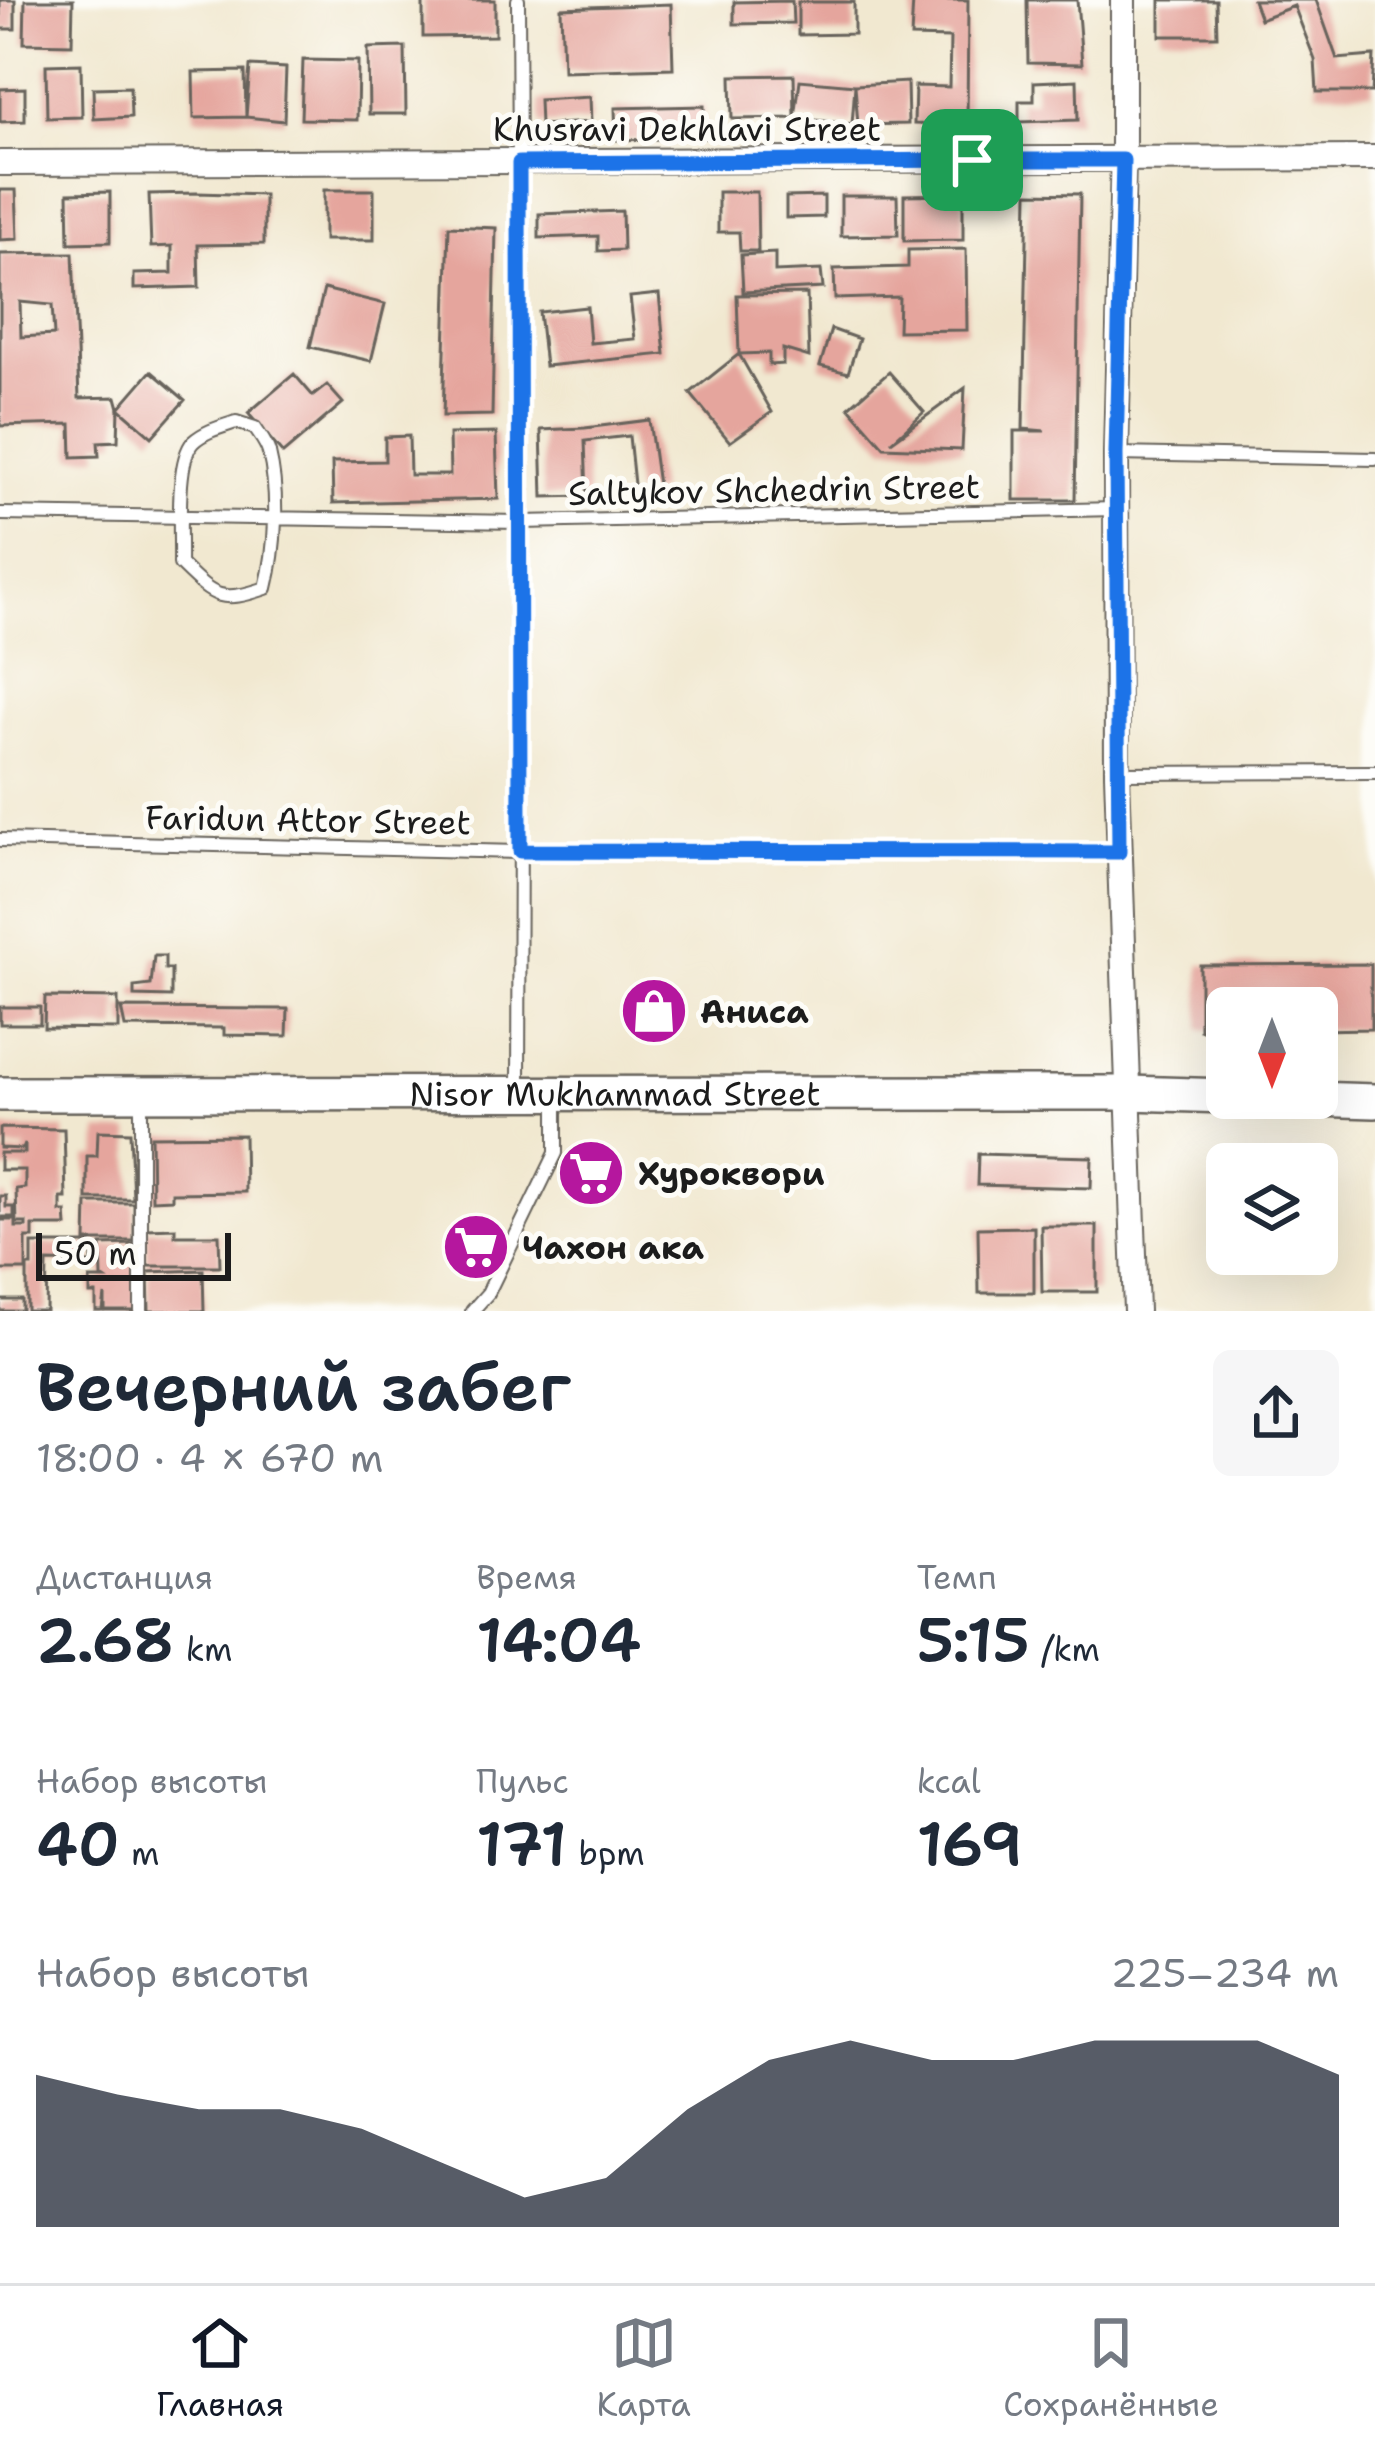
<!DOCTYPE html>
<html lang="ru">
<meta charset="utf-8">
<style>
:root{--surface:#fff;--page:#f6f6f7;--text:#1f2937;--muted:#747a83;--line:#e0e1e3;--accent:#111827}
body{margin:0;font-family:"Shantell Sans",sans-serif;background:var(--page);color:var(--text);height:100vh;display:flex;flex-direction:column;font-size:45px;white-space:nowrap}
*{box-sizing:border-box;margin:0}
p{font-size:39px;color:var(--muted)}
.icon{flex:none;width:66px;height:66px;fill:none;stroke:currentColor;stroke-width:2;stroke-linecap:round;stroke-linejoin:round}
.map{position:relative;height:1311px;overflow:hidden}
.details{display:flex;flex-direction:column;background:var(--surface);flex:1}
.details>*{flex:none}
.needle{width:78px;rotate:180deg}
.buttons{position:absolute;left:1206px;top:987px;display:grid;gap:24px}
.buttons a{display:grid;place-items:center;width:132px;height:132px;border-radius:18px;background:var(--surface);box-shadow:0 12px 48px #0002;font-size:60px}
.scale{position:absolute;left:36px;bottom:30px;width:195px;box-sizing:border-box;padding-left:12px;border:6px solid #1c1c1c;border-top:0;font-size:33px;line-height:42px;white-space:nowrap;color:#1c1c1c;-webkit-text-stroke:9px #fdfcf7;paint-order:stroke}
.pin{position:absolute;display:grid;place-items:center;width:102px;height:102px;color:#fff;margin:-51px;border-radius:24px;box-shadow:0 6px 18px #0006}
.round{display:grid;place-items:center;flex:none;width:126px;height:126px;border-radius:18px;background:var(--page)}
.summary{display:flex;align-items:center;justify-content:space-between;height:204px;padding:0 36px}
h1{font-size:66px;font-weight:600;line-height:90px}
.figures{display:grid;grid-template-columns:repeat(3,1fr);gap:18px;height:204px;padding:12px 36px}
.figures div{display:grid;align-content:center}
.figures b{font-size:60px;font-weight:600}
.figures small{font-size:33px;font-weight:400}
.figures p{font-size:33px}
.chart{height:336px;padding:24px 36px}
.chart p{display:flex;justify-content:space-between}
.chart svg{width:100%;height:216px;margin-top:12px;fill:var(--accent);opacity:.7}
.menu{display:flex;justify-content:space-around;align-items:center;height:168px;border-top:3px solid var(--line);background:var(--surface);font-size:33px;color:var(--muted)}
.menu a{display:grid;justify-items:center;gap:6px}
.menu .current{color:var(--accent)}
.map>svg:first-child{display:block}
</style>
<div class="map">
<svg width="1375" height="1311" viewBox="0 0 1375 1311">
<rect width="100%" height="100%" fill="#fdfcf7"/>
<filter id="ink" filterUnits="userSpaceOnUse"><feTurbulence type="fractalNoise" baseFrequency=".00833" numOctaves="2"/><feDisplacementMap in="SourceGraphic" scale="24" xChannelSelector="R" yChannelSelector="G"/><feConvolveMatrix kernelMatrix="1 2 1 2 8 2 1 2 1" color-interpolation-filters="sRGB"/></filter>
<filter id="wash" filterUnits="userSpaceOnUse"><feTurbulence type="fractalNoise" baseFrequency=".004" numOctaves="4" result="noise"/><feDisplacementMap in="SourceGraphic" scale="48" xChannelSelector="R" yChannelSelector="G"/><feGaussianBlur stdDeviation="2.7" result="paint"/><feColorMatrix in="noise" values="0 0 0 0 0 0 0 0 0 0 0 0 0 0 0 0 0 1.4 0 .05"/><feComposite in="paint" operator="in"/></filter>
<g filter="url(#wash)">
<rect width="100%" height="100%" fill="#f1e8d0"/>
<g id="blocks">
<!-- building -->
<path fill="#e5a59d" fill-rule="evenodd" d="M0,0H15V29H0Z
M25,0H73L72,44L24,43Z
M423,0H495V36L423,37Z
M913,0H968L967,125L914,124L915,86L949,87L950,38L911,37Z
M1027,0H1077L1082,64L1028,63Z
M1160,0H1216L1217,36H1160Z
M1253,0H1316L1337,59L1374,56L1372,92H1317L1315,60L1294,6L1260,19Z
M792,1L793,23L734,24V2Z
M798,2H854V34L798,35Z
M671,4L673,68L563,71L561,8Z
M405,47L406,114H369L368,48Z
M303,60L358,61L357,120L301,119Z
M81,64L82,117L47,118L46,65Z
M250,66L286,68L284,121L246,117L194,118L193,72L245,71L246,117Z
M794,75L795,118L800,80L855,85L907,82L908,124L858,125L855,85L852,124L795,118L732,119L731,76Z
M1077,80L1078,120L1019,122V101H1034V82Z
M130,87L131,117L94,119L93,88Z
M25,88V121L0,122V89Z
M590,97L591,122L540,125L539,100Z
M704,106L705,138L616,140L615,108Z
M0,190H16L18,239L0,240Z
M324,190H374V240H324Z
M110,192V242L69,243L68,193Z
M718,192H757L758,251H740L739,232H718Z
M197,193L264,195V244L198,245L199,287L134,289V274L172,273V246L151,247L149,194Z
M1028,193L1080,194L1075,500H1014V431H1045L1023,429Z
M963,194V240L904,241V195Z
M824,196V217L786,218V197Z
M841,196H897L898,235L841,236Z
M622,211L623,250L598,251V236L539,238V214Z
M449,226L496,228L492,415L443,416Z
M966,249L967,330L898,331L899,297L835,299L834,269L908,267V250Z
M73,253L79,398L116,397L119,408L118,441L98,442L99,456L72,457L71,424L0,426V254ZM20,302L52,305L54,335L21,337Z
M775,253V272L821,270L823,288L743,292L741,255Z
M324,289L385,304L371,361L310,347Z
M659,294L665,354L545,366L539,312L587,307L590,343L635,339L630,297Z
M807,294L809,357L783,349V364L769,365V353L739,354L737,295Z
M831,329L859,339L848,373L820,366Z
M739,354L772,412L730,442L690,393Z
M151,371L185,400L152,437L119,408Z
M889,372L924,412L891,442L965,388L962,450L884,447L849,407Z
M294,374L313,396L327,385L343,403L283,454L248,413Z
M649,420L659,492L635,494L629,436L585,441L587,496L543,497L541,430L585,428Z
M496,433L498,499L333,503L332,462L385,461V437L409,436L410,475H450L449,434Z
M154,956H165V969H171V997L134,996V987L151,985Z
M1371,964V1029L1317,1030V1008H1227V1030H1200V965Z
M45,997L118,998V1029L44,1028Z
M0,1007H40V1024H0Z
M121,1008L288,1009L287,1036L224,1035V1028L125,1027Z
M0,1128L64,1129L66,1198H61V1212H66L67,1226H33V1238H26V1270H0V1220H16V1227H26V1223H17L16,1189L25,1188V1170H0V1153H25V1144L23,1149L0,1148Z
M98,1131L130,1132L133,1199H87V1156H97Z
M244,1135L245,1192L172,1193V1199L152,1200L151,1136Z
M978,1154L1092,1157L1091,1188L977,1185Z
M0,1196H6V1207H14V1217H0Z
M87,1203H134V1241H86Z
M1041,1226H1097V1292H1042Z
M1034,1227V1293H979L978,1228Z
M175,1228V1235H219L220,1266H147V1229Z
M32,1244H92V1263L47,1262L46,1311H27V1266H32Z
M137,1244L138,1311H105V1295L103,1311H96V1294H90V1279H105L102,1277L101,1245Z
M203,1270L204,1311H149L148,1272Z
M0,1300H22V1311H0Z"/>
</g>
</g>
<g filter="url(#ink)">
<use href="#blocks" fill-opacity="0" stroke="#67635b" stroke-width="3"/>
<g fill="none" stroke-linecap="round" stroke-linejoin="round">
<defs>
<path id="lane" d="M518,0L521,522L519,1088
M236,422L255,428C260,436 267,444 269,453C279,493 276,549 266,588C219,604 214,597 180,564C181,536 175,462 193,442C205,431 221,427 236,422Z
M1116,454L1375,459
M0,514L521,522L1117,509
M1117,773L1375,772
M0,840L520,852H1119
M141,1095V1311
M472,1311L488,1293L556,1153V1096"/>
<path id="street" d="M1123,0V159L1116,454L1117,773L1136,1311
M0,163L1375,158"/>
<g id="secondary">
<path id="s1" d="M0,1094L1129,1093L1227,1096"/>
<path d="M1281,1098L1375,1101"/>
</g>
</defs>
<!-- lane casing -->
<use href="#lane" stroke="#67635b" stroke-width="16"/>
<!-- street casing -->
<use href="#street" stroke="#67635b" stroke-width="28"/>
<!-- secondary casing -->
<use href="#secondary" stroke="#67635b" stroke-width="38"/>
<!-- lane -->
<use href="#lane" stroke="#fff" stroke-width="12"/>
<!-- street -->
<use href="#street" stroke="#fff" stroke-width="24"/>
<!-- secondary -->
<use href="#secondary" stroke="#fff" stroke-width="33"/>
</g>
</g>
<g fill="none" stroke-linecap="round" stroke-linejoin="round" filter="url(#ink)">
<defs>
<path id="route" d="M972,160H1123L1116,454L1119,852L520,851L519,163Z"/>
</defs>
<!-- route casing -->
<use href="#route" stroke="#fff" stroke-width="24"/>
<!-- route -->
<use href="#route" stroke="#1a73e8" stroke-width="15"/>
</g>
<!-- icons -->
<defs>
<symbol id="shop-disc" viewBox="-11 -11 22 22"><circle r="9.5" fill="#b5179e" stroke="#fdfcf7"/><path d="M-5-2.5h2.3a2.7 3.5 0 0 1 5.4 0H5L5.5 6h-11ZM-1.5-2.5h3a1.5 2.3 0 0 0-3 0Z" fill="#fff"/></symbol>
<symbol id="supermarket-disc" viewBox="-11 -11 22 22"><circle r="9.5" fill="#b5179e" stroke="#fdfcf7"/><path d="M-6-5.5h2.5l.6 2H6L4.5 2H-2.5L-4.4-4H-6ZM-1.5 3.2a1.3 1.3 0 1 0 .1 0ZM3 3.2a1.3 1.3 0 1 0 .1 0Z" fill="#fff"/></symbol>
</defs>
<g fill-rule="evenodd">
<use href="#shop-disc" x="616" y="973" width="76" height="76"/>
<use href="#supermarket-disc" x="553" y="1135" width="76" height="76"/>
<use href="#supermarket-disc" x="438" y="1209" width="76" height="76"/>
</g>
<g text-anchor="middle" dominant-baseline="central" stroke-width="10" stroke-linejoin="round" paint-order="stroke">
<!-- street labels -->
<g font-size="33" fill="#1c1c1c" stroke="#fdfcf7">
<text x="687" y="129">Khusravi Dekhlavi Street</text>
<text transform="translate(774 490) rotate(-1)">Saltykov Shchedrin Street</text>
<text transform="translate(308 820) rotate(1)">Faridun Attor Street</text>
<text stroke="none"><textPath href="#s1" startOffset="615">Nisor Mukhammad Street</textPath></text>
</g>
<!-- poi labels -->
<g font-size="33" font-weight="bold" fill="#1c1c1c" stroke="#fdfcf7" text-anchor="start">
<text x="700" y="1011">Аниса</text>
<text x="638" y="1173">Хуроквори</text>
<text x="522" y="1247">Чахон ака</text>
</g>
</g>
</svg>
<div class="buttons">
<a><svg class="needle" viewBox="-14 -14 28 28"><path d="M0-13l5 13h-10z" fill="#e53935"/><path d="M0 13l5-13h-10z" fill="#747a83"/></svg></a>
<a><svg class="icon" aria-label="layers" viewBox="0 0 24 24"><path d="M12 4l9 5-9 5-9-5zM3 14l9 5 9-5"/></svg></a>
</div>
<div class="scale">50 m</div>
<div class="pin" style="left:972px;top:160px;background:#1e9e55"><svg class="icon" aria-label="arrive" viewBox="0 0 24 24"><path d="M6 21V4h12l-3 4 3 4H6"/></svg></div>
</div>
<section class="details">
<div class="summary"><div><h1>Вечерний забег</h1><p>18:00 · 4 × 670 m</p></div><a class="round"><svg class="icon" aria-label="share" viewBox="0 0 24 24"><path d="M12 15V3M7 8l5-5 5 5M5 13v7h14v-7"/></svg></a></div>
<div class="figures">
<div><p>Дистанция</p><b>2.68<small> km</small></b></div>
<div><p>Время</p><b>14:04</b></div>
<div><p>Темп</p><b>5:15<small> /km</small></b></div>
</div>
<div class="figures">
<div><p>Набор высоты</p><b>40<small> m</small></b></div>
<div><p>Пульс</p><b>171<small> bpm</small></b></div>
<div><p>kcal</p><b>169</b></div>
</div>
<div class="chart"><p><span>Набор высоты</span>225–234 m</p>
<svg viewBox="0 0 160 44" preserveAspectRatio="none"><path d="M0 44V13L10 17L20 20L30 20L40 24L50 31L60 38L70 34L80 20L90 10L100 6L110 10L120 10L130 6L140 6L150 6L160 13V44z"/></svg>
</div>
</section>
<nav class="menu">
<a class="current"><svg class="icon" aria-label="home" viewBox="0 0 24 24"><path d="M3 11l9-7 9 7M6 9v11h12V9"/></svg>Главная</a>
<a><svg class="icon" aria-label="map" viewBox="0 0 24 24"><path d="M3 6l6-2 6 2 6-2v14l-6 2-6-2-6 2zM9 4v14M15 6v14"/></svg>Карта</a>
<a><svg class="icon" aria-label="saved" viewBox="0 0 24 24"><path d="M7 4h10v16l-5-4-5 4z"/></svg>Сохранённые</a>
</nav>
